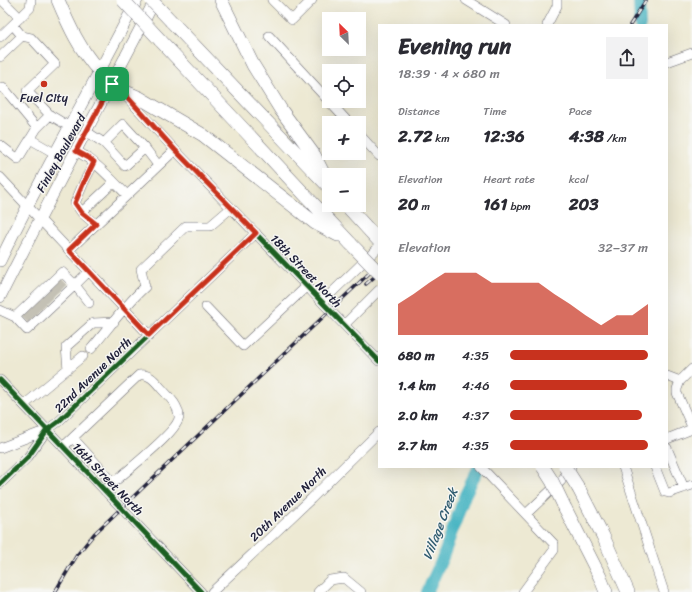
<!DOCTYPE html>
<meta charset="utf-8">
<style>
:root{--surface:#fff;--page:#f2f2f3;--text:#2b2b33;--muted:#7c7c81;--accent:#c8321e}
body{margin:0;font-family:Sriracha,sans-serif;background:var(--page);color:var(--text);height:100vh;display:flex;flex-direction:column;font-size:15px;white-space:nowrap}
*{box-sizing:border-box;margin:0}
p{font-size:13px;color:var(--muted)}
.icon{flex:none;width:22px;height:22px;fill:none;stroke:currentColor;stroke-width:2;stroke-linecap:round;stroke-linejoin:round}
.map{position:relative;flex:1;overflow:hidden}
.sheet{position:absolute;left:378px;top:24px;width:290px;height:444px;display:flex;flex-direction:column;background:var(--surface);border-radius:0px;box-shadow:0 4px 16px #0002}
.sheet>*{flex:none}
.needle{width:26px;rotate:336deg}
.buttons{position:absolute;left:322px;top:12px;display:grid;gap:8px}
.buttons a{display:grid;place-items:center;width:44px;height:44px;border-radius:0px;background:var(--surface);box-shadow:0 4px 16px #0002;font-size:20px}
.pin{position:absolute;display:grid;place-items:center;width:34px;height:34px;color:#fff;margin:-17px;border-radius:8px;box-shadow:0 2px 6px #0006}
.round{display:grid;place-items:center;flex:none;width:42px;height:42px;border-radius:0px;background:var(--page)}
.head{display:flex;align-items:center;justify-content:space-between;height:68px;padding:0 20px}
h1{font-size:22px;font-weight:700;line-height:30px}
.stats{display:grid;grid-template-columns:repeat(3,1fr);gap:6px;height:68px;padding:4px 20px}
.stats div{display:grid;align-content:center}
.stats b{font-size:17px;font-weight:700}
.stats small{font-size:11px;font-weight:400}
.stats p{font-size:11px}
.chart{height:112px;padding:8px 20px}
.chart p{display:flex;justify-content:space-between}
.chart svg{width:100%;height:72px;margin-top:4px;fill:var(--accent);opacity:.7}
ul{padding:0 20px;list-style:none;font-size:13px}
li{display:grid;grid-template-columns:64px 48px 1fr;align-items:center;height:30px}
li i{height:10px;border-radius:5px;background:var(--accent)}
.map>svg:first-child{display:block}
</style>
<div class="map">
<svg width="692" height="592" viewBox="0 0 692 592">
<rect width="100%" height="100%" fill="#f6f6f2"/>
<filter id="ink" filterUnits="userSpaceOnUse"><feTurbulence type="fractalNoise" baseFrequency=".025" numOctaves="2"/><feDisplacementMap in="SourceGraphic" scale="8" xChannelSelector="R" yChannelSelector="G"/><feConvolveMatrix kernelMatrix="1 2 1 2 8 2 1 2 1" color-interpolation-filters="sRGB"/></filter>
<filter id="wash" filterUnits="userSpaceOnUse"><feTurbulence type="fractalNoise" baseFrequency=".012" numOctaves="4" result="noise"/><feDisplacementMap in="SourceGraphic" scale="16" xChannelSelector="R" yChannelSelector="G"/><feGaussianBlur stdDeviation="0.9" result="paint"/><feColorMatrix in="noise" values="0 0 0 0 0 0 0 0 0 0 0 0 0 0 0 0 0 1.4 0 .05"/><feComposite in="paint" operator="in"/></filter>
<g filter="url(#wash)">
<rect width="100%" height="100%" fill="#ede9d3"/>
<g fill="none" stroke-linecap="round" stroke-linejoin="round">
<!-- river -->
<path stroke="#48b5c3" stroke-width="12" d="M639,0L640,25
M427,592L443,557L465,495L479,467"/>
</g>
</g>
<g filter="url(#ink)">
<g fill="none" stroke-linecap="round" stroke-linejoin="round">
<!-- minor-tunnel -->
<path stroke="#c4c1b5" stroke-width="9" stroke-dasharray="9 4.5" stroke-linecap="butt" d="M57,282L63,288
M52,287L57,293
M47,293L52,298
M42,298L47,303
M36,302L42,308
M31,308L37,313
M25,313L31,319"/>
<defs>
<path id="minor" d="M2,0L20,18
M272,0L292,20L312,0
M466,0L506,25
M13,25L22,36L31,38L55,64L27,91L50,115
M547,25L557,6V0
M269,36L349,123
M0,37L30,8L31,0
M0,57L22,36
M667,62L692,53
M0,88L3,87L37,128
M123,93L175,150L379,361
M87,132L104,143L125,166L145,148L123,124L104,143
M359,134L379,156
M30,139L56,154
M0,145L18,159L37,128L50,115L70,127
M145,148L158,165
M76,151C97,162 111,179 127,195
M94,163L84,182L75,203L82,213L96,225
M0,177L149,335
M82,212L114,182
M69,250L175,150
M89,271L75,285L89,303
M322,302L379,247
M206,307L243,346L307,286
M0,310L15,317L27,330L75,285L62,272L15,317
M344,325L379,290
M91,349C109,328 124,306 145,287L141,269L186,226H210L231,208
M68,369L66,347L93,323L114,322
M667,376L680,381L677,389V393L692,427
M0,380L201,592
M680,381L692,369
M24,405L83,356
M73,438L113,482
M667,439L692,429
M63,447L139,375C149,373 155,381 161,388C168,396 178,404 179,416C181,431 117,477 105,491
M0,448L47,430
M667,448L684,488
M481,467L554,544V550L523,592
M623,467L664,592
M655,467L665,492L669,493L692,485
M0,484L28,457L47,430L58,422L256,233
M526,514L561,481L571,468
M212,592L311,499L379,432
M318,592L330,580L344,578L361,592"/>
<path id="major" d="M0,261C43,172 92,87 137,0
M0,297C50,197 104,99 155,0"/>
<path id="highway" d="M58,0C69,26 80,50 99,71
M221,0L253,65L281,110L314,155L325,177
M171,21L329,187
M160,40L351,244
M121,90L140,98L203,135L315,223L338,235
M346,205L379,241
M579,489L603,536L628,592
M565,508L600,577L606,592"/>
</defs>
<!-- minor casing -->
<use href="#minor" stroke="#696870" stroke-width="10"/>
<!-- major casing -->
<use href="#major" stroke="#696870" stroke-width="12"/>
<!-- highway casing -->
<use href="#highway" stroke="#696870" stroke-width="14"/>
<!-- minor -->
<use href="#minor" stroke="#fff" stroke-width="9"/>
<!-- major -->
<use href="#major" stroke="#fff" stroke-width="11"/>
<!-- highway -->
<use href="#highway" stroke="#fff" stroke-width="13"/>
<defs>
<path id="rail" d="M630,25L646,0
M366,284L379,273
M55,592L77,555L94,534L379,264"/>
</defs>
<!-- rail casing -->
<use href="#rail" stroke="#22223b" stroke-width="3.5"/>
<!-- rail -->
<use href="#rail" stroke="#f6f6f2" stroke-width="2" stroke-dasharray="6" stroke-linecap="butt"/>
<defs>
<path id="highway-bridge" d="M123,0L160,40
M151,0L171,21
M351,244L379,273
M543,467L552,481L565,508
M565,467L579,489"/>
</defs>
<!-- highway-bridge casing -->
<use href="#highway-bridge" stroke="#696870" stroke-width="14" stroke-linecap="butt"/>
<!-- highway-bridge -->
<use href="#highway-bridge" stroke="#fff" stroke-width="13"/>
<defs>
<path id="cycleway" d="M121,90L175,150L379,361
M0,380L201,592
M0,484L28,457L47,430L58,422L256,233"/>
</defs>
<!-- cycleway casing -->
<use href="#cycleway" stroke="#f6f6f2" stroke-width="8"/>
<!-- cycleway -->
<use href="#cycleway" stroke="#1b5e20" stroke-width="5"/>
</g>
</g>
<g fill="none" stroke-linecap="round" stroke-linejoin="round" filter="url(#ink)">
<defs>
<path id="route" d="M112,84L121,90L175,150L256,233L149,335L69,250L96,224L82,213L75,203L84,182L94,162L89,158L76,151Z"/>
</defs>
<!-- route casing -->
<use href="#route" stroke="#fff" stroke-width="8"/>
<!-- route -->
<use href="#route" stroke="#c8321e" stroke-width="5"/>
</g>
<!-- markers -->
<circle fill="#c8321e" stroke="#f6f6f2" stroke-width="1.5" cx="44" cy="84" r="4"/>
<g text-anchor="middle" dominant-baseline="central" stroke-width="3" stroke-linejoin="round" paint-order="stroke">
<!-- poi labels -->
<g font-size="12" fill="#22223b" stroke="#f6f6f2">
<text x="44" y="98">Fuel City</text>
</g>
<!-- street labels -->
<g font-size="12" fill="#22223b" stroke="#f6f6f2">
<text transform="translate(61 153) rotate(-61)">Finley Boulevard</text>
<text transform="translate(306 271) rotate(46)">18th Street North</text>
<text transform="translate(93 375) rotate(-44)">22nd Avenue North</text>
<text transform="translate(108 479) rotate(46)">16th Street North</text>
<text transform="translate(288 504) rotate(-44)">20th Avenue North</text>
</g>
<!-- water labels -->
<g font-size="13" font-style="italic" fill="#315d71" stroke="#f6f6f2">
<text transform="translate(440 524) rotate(-69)">Village Creek</text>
</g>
</g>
</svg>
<div class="buttons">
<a><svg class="needle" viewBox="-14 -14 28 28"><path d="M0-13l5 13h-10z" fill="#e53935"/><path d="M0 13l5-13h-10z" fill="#7c7c81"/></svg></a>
<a><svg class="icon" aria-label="locate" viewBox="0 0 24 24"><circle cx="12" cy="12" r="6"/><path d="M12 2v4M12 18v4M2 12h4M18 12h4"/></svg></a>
<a>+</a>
<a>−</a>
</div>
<div class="pin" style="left:112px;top:84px;background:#1e9e55"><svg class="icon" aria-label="arrive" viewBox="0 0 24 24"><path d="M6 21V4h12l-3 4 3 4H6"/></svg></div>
<section class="sheet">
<div class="head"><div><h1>Evening run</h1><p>18:39 · 4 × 680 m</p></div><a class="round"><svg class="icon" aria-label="share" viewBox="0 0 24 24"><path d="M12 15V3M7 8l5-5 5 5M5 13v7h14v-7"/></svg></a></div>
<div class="stats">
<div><p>Distance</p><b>2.72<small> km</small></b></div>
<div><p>Time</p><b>12:36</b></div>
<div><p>Pace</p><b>4:38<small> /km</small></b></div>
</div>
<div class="stats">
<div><p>Elevation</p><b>20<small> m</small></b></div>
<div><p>Heart rate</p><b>161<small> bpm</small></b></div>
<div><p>kcal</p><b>203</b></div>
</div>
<div class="chart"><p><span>Elevation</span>32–37 m</p>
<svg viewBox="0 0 160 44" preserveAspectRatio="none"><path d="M0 44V25L10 19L20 12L30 6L40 6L50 6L60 12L70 12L80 12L90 12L100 19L110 25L120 32L130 38L140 32L150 32L160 25V44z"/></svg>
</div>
<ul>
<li><b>680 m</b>4:35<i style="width:100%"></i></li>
<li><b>1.4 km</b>4:46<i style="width:85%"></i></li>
<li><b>2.0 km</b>4:37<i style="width:96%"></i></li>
<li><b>2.7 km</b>4:35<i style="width:100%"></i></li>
</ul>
</section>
</div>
